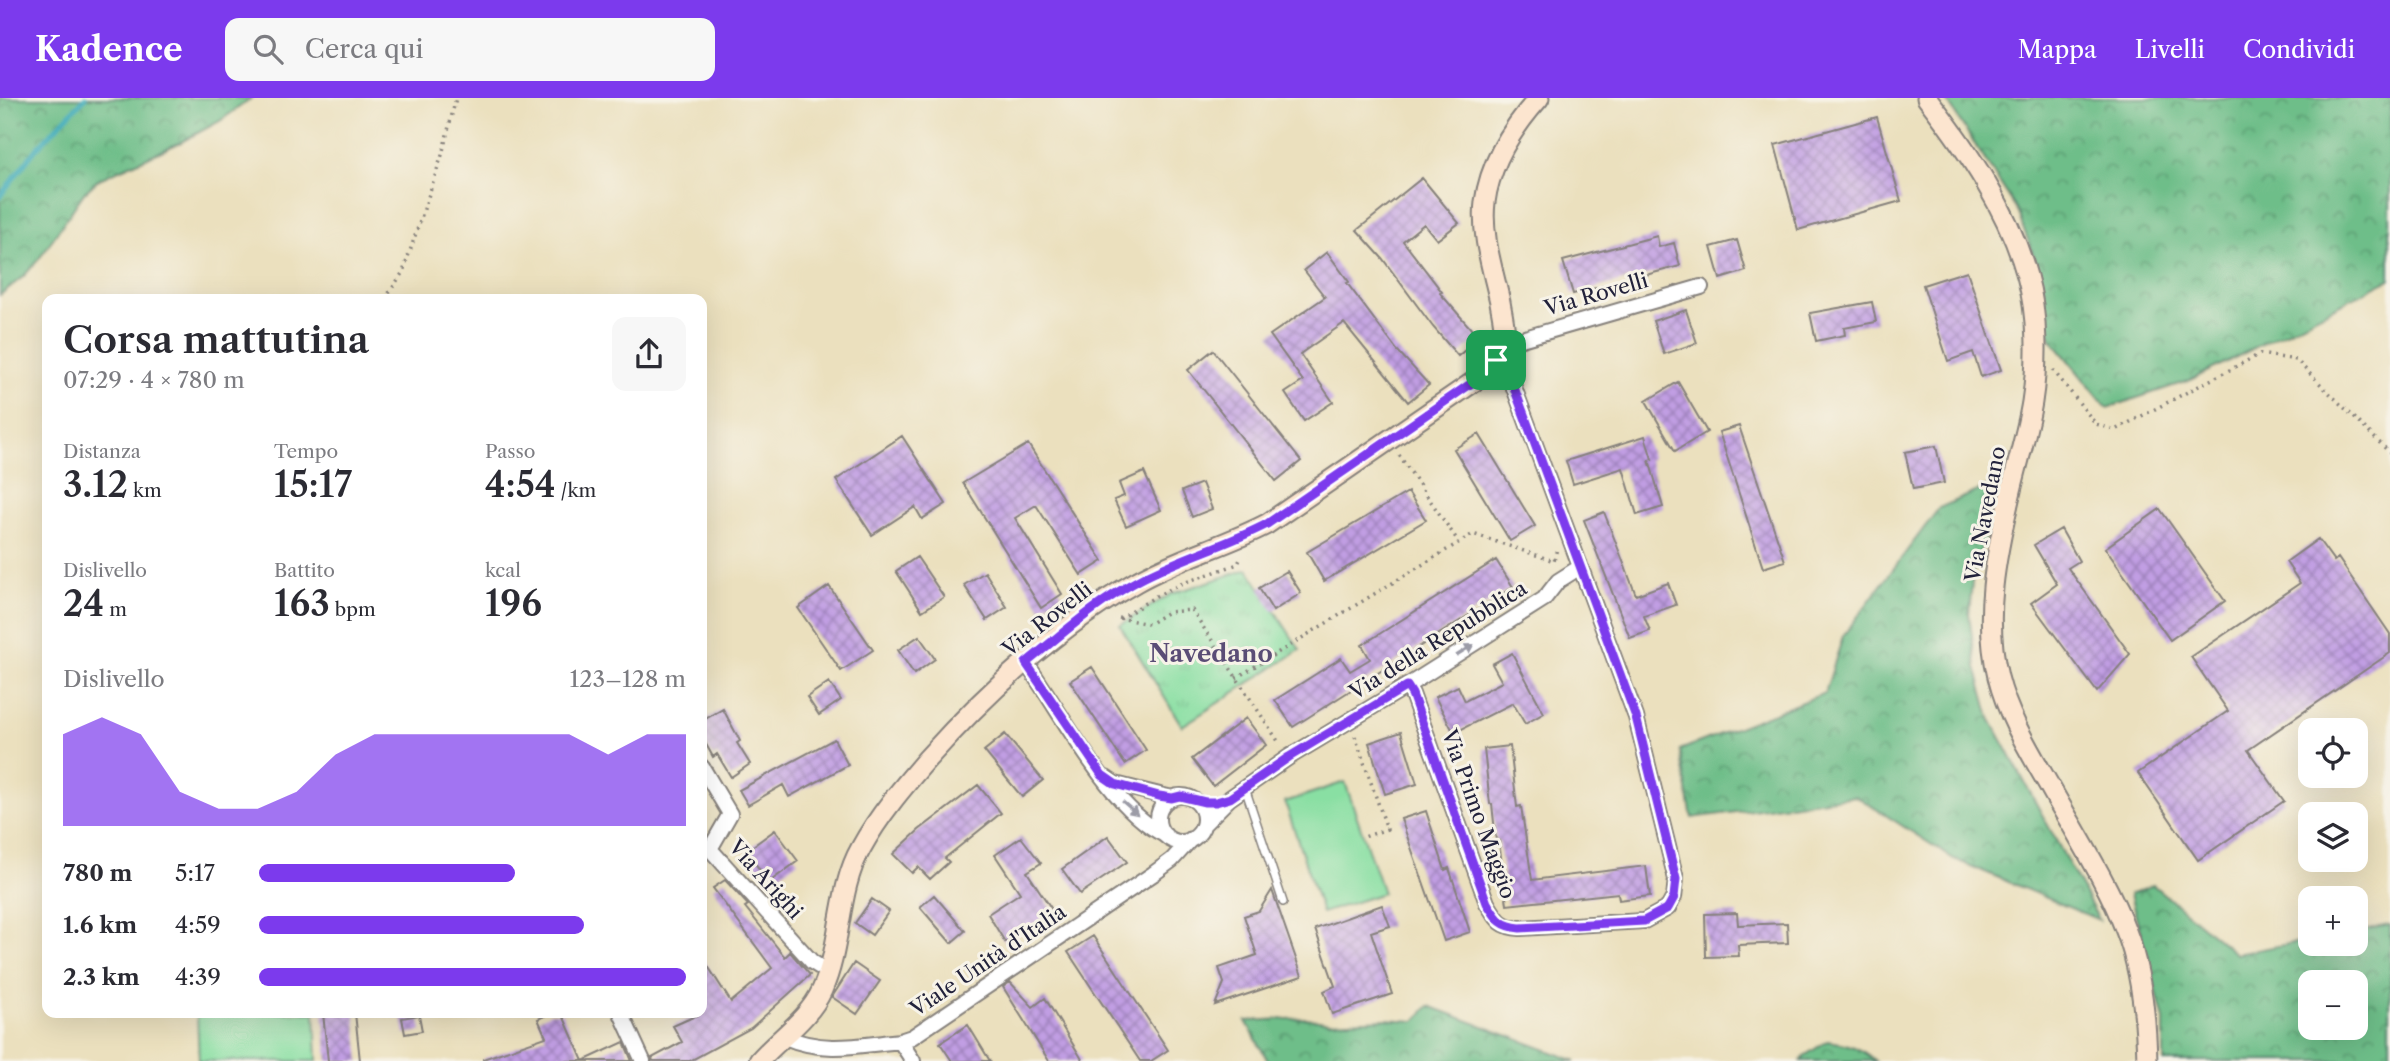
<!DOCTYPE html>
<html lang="it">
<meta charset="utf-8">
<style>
:root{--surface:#fff;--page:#f7f7f7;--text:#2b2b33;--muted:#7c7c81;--accent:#7c3aed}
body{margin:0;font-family:"Libre Caslon Text",serif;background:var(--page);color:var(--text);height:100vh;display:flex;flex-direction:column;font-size:26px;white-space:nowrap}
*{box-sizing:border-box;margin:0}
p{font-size:23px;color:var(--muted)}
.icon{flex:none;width:38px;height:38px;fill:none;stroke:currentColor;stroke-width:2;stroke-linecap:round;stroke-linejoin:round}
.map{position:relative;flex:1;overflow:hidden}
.panel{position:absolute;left:42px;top:196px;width:665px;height:724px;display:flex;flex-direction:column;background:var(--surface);border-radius:14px;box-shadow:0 7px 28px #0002}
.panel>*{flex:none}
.tools{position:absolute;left:2298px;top:620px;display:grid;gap:14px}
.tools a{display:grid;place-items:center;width:70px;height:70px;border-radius:14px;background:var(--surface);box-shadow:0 7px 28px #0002;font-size:35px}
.pin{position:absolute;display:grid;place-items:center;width:60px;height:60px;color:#fff;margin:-30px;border-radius:14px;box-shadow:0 4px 10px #0006}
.round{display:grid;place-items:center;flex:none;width:74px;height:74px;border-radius:14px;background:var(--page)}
.headline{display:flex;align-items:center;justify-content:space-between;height:119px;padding:0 21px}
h1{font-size:38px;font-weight:600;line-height:52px}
.stats{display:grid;grid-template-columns:repeat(3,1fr);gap:10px;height:119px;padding:7px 21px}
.stats div{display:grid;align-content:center}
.stats b{font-size:35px;font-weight:600}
.stats small{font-size:19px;font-weight:400}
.stats p{font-size:19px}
.chart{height:196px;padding:14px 21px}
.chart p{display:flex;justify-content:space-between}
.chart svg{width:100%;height:126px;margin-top:7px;fill:var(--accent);opacity:.7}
ul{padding:0 21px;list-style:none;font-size:23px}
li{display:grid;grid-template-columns:112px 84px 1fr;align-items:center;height:52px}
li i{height:18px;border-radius:9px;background:var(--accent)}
header{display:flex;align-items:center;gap:42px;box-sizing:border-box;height:98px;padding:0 35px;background:var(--accent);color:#fff}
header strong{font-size:33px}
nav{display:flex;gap:38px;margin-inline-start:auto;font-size:24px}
.search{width:490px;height:63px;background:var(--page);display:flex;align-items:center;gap:18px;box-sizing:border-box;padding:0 24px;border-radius:14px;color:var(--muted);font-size:26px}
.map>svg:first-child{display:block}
</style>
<header>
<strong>Kadence</strong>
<div class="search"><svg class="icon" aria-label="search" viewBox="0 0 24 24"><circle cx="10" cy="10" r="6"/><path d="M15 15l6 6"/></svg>Cerca qui</div>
<nav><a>Mappa</a><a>Livelli</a><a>Condividi</a></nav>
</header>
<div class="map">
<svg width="2390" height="963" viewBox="0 0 2390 963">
<defs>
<pattern id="forest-crowns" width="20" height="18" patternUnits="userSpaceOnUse" patternTransform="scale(1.75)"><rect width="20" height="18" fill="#6ebe89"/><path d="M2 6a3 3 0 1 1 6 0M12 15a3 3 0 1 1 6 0" fill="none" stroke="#5a9a71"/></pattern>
<pattern id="park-tufts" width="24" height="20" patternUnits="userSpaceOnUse" patternTransform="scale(1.75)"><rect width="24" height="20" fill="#89dfa3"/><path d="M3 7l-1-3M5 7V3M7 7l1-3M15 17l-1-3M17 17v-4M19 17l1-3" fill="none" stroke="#76bf8d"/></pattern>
<pattern id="building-cross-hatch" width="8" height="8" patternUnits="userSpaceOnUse" patternTransform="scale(1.75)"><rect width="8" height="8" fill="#c19ee3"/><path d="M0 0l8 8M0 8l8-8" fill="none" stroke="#9c80b9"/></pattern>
</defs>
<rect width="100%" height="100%" fill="#f7f3e8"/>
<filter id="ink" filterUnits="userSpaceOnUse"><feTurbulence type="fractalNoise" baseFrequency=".0143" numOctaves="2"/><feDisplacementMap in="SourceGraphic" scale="14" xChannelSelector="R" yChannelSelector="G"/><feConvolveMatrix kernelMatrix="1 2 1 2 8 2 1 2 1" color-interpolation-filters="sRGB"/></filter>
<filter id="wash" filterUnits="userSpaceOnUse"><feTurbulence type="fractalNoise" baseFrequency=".00686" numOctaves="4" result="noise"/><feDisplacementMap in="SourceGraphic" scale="28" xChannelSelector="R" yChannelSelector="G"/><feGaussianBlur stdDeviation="1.57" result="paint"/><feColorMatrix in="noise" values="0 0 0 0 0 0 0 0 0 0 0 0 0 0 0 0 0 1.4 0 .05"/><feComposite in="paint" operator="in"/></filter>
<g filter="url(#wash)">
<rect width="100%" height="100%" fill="#ebe0be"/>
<!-- green -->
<path fill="#89dfa3" stroke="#56806f" stroke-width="2" d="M1345,684L1383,795L1322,815L1285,704Z
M197,915H315L317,963H199Z"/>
<!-- forest -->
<path fill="url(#forest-crowns)" stroke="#487062" stroke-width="2" fill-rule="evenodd" d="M0,0H252L220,23L181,44L99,81L84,95L39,161L24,178L0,197Z
M1945,0H2390V181L2191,282L2107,310L2050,240L2042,180L2016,110Z
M2005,381L1973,474L1969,516L1976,569L1990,620L2099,822L1954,761L1856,698L1692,720L1680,652L1825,595L1843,538L1939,410Z
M2153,787L2236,856L2310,842V845H2356V833L2390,827V963H2164V922L2130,796ZM2310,884H2356V929H2310Z
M1429,908L1576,963H1268L1246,923L1307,920L1330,924L1385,921L1415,923Z
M1827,943C1847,945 1860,949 1875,963H1801L1806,957Z"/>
<!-- park -->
<path fill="url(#park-tufts)" stroke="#56806f" stroke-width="2" d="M1248,471L1300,552L1182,628L1120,527L1171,496Z"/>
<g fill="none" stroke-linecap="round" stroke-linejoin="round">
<!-- stream -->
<path stroke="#3baab9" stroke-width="5" d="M0,98L36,51L85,0"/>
</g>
<g id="blocks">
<!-- building -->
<path fill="url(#building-cross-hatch)" d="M1877,19L1901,103L1798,132L1775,47Z
M1422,80L1459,125L1437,142L1424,126L1403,143L1442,194L1440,195L1479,240L1458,258L1433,229L1382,160L1357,132Z
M1657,138L1659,149L1674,145L1680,168L1573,196L1563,163Z
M1737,142L1746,173L1720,181L1711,149Z
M1327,154L1349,184L1347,185L1397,252L1429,287L1408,304L1344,225L1300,256L1333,304L1304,323L1285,295L1303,283L1270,237L1325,199L1304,172Z
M1967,173L2001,272L1981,279L1973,254L1948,263L1923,187Z
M1872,204L1876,224L1844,230L1845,237L1816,243L1810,215Z
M1686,212L1697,245L1664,256L1653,223Z
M1213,252L1301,363L1276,383L1188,272Z
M1678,284L1707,334L1675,353L1646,303Z
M1739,328L1785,463L1763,470L1719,334Z
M1479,336L1535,428L1510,443L1454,351Z
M902,338L946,406L922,421L915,409L872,437L836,382Z
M1645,338L1652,361L1649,362L1663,409L1637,417L1623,370L1573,386L1566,363Z
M1028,346L1103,463L1081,477L1036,407L1015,420L1062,496L1041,510L963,385Z
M1936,348L1944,385L1913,391L1905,354Z
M1144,374L1161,412L1126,428L1114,402L1124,398L1119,385Z
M1202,385L1212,411L1192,419L1182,393Z
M1408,394L1426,422L1324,483L1307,454Z
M2160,411L2225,503L2170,542L2105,450Z
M1604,414L1636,497L1668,485L1676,507L1644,518L1650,533L1630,540L1584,422Z
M2061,431L2079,463L2068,470L2130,556L2097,594L2031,505L2057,486L2034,447Z
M2318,441L2334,463L2338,460L2390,536V555L2248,652L2284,703L2198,762L2138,675L2228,613L2191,559L2300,485L2286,464Z
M917,459L944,499L922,513L896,473Z
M1496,462L1513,489L1293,629L1275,602L1341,560L1350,573L1370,561L1362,547Z
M1287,473L1301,495L1273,513L1259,490Z
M985,474L1007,509L987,522L964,487Z
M829,488L873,552L841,573L798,510Z
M919,538L935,561L914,576L898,552Z
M1512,555L1544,615L1525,626L1513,605L1454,635L1435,599L1458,588L1465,603L1502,584L1492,566Z
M1092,569L1146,652L1125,666L1070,583Z
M829,584L841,602L819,617L807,599Z
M723,611L740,643L737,645L750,666L731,679L717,656L713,659L702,639V623Z
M1246,620L1266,647L1213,688L1192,661Z
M1401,634L1417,686L1385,696L1369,645Z
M1005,636L1043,682L1022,699L984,653Z
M834,641L848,667L789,699L783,687L748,707L739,692Z
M1510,648L1517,709L1521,708L1532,782L1646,768L1650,798L1619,802L1618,795L1507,807L1499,743H1496L1492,706H1490L1484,651Z
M978,687L1001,715L945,760L949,764L930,781L918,769L912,775L893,756L919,732Z
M1426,713L1445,772L1449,770L1470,834L1444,843L1401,721Z
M775,732L798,763L769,784L746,753Z
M1108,738L1127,764L1080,796L1062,771Z
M1021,739L1041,765L1027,774L1053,813L1005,844L988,816L1020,795L995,757Z
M725,782L748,807L745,809L785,859L790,854L810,877L751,930L690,963H653L652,960L682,944L673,928L702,915V859L731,904L772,870L713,790Z
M1272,792L1302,878L1215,907L1224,885L1219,870L1257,857L1244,818L1259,813Z
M934,797L965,833L951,845L920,809Z
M872,801L889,813L872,837L855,825Z
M1382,807L1390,828L1371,834L1392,896L1332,916L1324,893L1335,888L1315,831Z
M1737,815L1738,827L1787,825L1788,845L1738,847L1739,858L1706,859L1705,816Z
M1093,838L1168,952L1151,963H1140L1068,854Z
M854,865L880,883L857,916L832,899Z
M1010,884L1033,909L1045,900L1083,963H1049L1003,889Z
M323,915H355L360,963H328Z
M551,915H562L583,963H483V961L546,939L538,921Z
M419,917L422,933L405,936L402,920Z
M968,927L990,963H952L940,945Z
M624,944L632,963H583Z"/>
</g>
</g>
<g filter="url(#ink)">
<use href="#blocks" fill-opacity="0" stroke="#86817c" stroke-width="2"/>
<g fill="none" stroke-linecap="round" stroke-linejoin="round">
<defs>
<path id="lane" d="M1245,690L1283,804"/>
<path id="street" d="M1504,246L1701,189
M1026,565C1062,615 1110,711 1165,737
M1407,588L1412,596L1487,805C1497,821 1500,829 1520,830L1644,823L1668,810L1674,799L1676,781L1636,619L1506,268L1496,262
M702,669L730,716L710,751L812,864L828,874
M1106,680L1115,686L1172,700
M1158 721a23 23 0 1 1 46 0a23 23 0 1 1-46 0Z
M1203,727L1230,700L1289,659L1407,588L1544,501L1558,483L1580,469
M621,915L643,963
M785,939C824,956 860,947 900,943L912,939L1153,776L1172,762L1191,741
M900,943L913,963"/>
<path id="secondary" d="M1927,0C1968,53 2009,113 2027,178C2038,217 2038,265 2032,304C2027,335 2017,366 2010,397C1996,457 1983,518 1998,579C2008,619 2030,654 2050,689C2075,734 2108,785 2126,833C2142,874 2146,920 2147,963
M759,963C779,940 809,921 822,892C842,848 837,792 861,750C879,717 903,689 927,661C986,595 1059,528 1136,484C1178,460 1225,448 1267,426L1482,278C1490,269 1500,259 1503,247C1507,234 1502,217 1500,204C1493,172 1481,137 1485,104C1490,65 1514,28 1539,0"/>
</defs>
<!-- lane casing -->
<use href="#lane" stroke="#86817c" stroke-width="10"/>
<!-- street casing -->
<use href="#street" stroke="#86817c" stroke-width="18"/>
<!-- secondary casing -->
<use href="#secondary" stroke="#86817c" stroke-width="23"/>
<!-- path -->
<path stroke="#86817c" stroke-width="3.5" stroke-dasharray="2 5" stroke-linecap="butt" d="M385,201L403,174L442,57L456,0
M2053,272L2096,326L2115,332L2260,256L2296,262L2390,355
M1399,357L1458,443
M1119,520L1149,526L1168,514L1192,512L1280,646
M1120,521L1156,498L1183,485L1238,466L1241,459
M1236,580L1473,436L1554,463L1557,450
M1355,638L1387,731L1364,739"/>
<!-- lane -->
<use href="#lane" stroke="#fff" stroke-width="7"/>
<!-- street -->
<use href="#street" stroke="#fff" stroke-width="14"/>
<!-- secondary -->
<use href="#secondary" stroke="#fce5cf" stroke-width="19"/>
</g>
<!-- one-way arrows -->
<defs><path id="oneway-solid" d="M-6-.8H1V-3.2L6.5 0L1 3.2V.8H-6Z" transform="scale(1.75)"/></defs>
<g fill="#9c9ca7">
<use href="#oneway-solid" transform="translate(1465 552) rotate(-32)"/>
<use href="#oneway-solid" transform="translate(1130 710) rotate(41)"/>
</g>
</g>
<g fill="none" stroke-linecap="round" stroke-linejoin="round" filter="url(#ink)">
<defs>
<path id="route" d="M1496,262L1506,268L1636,619L1676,781L1674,799L1668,810L1644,823L1520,830C1500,828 1497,821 1487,805L1412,596L1407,588L1289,659L1230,700L1216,704H1205L1180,698L1172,700L1159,698L1115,686L1102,677L1026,565C1062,536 1097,504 1139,482C1180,460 1225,448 1267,426L1482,278Z"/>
</defs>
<!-- route casing -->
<use href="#route" stroke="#fff" stroke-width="14"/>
<!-- route -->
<use href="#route" stroke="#7c3aed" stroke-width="9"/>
</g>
<g text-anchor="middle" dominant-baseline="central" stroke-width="6" stroke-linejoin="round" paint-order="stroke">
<!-- street labels -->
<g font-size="21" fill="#22223b" stroke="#f7f3e8">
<text transform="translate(1596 196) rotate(-16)">Via Rovelli</text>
<text transform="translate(1985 416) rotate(-79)">Via Navedano</text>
<text transform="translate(1047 521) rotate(-38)">Via Rovelli</text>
<text transform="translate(1438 542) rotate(-32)">Via della Repubblica</text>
<text transform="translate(1479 716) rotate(70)">Via Primo Maggio</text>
<text transform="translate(766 781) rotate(48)">Via Arighi</text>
<text transform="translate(988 862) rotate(-34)">Viale Unità d'Italia</text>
</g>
<!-- quarter labels -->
<g font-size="24" font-weight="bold" fill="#5a4d76" stroke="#f7f3e8">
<text x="1211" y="555">Navedano</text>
</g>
</g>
</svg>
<div class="tools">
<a><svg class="icon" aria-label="locate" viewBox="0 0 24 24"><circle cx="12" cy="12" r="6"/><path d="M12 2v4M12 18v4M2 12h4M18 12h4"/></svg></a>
<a><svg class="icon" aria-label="layers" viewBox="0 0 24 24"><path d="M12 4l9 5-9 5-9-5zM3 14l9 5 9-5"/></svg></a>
<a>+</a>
<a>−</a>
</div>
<div class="pin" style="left:1496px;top:262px;background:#1e9e55"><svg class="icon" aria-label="arrive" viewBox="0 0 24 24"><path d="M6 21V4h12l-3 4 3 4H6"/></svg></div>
<section class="panel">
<div class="headline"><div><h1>Corsa mattutina</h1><p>07:29 · 4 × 780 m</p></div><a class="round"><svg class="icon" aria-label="share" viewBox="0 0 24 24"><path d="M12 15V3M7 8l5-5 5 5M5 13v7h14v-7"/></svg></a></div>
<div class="stats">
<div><p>Distanza</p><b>3.12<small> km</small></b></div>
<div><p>Tempo</p><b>15:17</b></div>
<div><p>Passo</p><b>4:54<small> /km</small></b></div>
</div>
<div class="stats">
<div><p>Dislivello</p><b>24<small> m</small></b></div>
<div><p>Battito</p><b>163<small> bpm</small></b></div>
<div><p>kcal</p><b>196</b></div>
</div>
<div class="chart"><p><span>Dislivello</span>123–128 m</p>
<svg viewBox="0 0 160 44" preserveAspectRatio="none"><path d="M0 44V12L10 6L20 12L30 32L40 38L50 38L60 32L70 19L80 12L90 12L100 12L110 12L120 12L130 12L140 19L150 12L160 12V44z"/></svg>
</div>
<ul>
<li><b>780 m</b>5:17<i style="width:60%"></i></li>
<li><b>1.6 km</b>4:59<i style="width:76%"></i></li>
<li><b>2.3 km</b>4:39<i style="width:100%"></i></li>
</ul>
</section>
</div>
